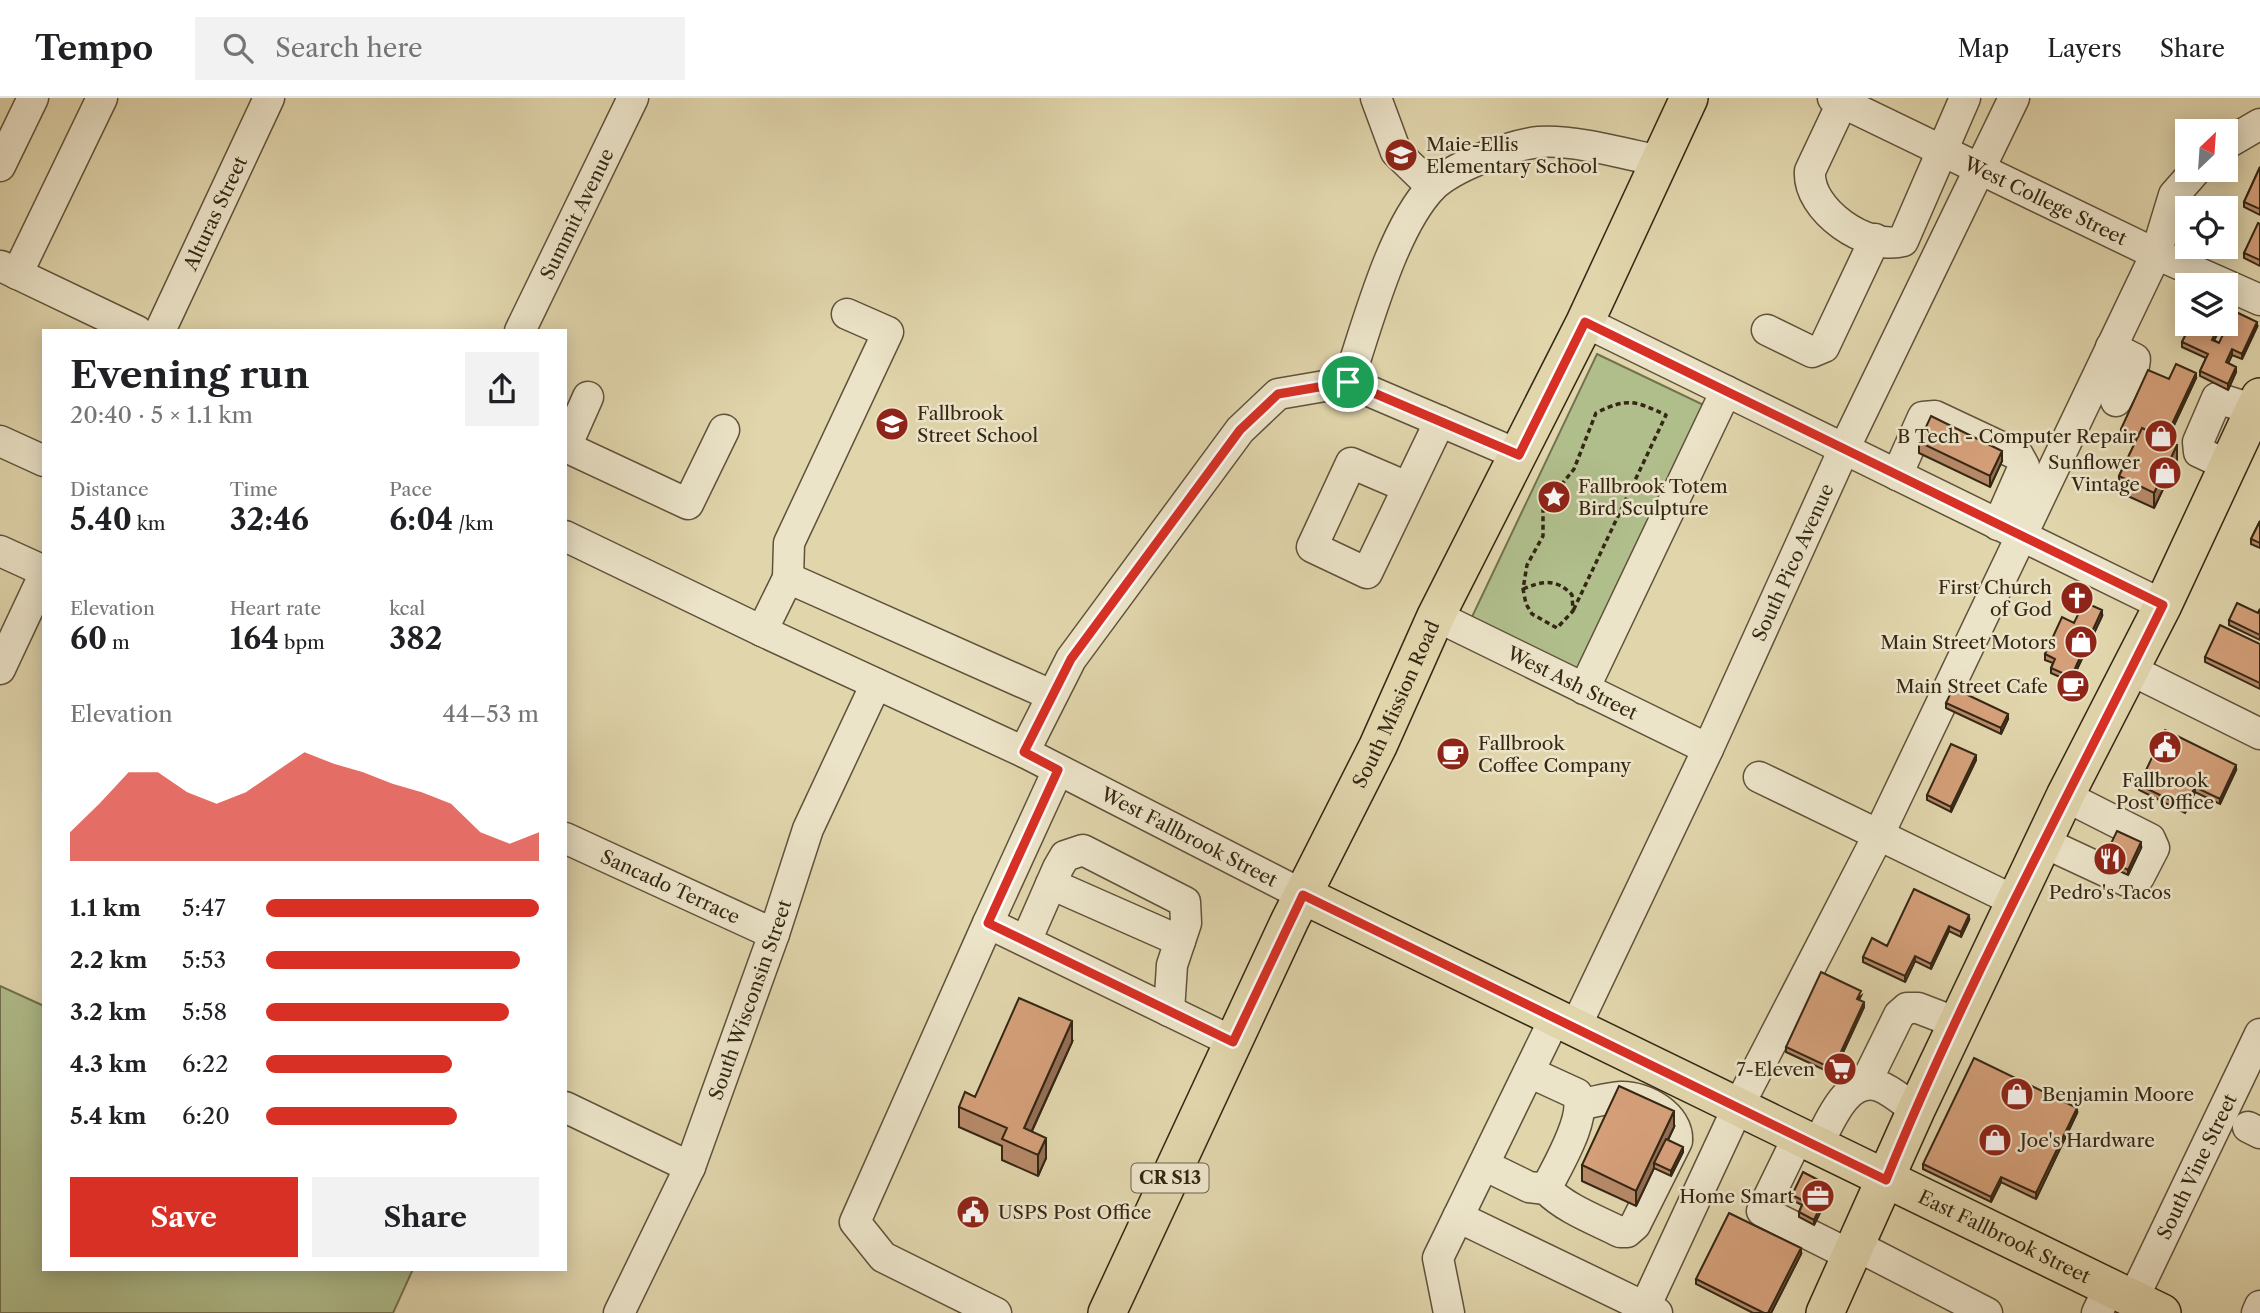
<!DOCTYPE html>
<meta charset="utf-8">
<style>
:root{--surface:#fff;--page:#f2f2f2;--text:#202124;--muted:#757577;--line:#e0e0e0;--accent:#d93025}
body{margin:0;font-family:"Libre Caslon Text",serif;background:var(--page);color:var(--text);height:100vh;display:flex;flex-direction:column;font-size:26px;white-space:nowrap}
*{box-sizing:border-box;margin:0}
p{font-size:23px;color:var(--muted)}
.icon{flex:none;width:38px;height:38px;fill:none;stroke:currentColor;stroke-width:2;stroke-linecap:round;stroke-linejoin:round}
.map{position:relative;flex:1;overflow:hidden}
.side{position:absolute;left:42px;top:231px;width:525px;height:942px;display:flex;flex-direction:column;background:var(--surface);border-radius:0px;box-shadow:0 4px 18px #0003}
.side>*{flex:none}
.needle{width:46px;rotate:25deg}
.controls{position:absolute;left:2175px;top:21px;display:grid;gap:14px}
.controls a{display:grid;place-items:center;width:63px;height:63px;border-radius:0px;background:var(--surface);box-shadow:0 4px 18px #0003;font-size:35px}
.pin{position:absolute;display:grid;place-items:center;width:60px;height:60px;color:#fff;margin:-30px;border:4px solid #fff;border-radius:50%;box-shadow:0 2px 7px #0007}
.round{display:grid;place-items:center;flex:none;width:74px;height:74px;border-radius:0px;background:var(--page)}
.head{display:flex;align-items:center;justify-content:space-between;height:119px;padding:0 28px}
h1{font-size:38px;font-weight:700;line-height:52px}
.metrics{display:grid;grid-template-columns:repeat(3,1fr);gap:10px;height:119px;padding:7px 28px}
.metrics div{display:grid;align-content:center}
.metrics b{font-size:30px;font-weight:700}
.metrics small{font-size:19px;font-weight:400}
.metrics p{font-size:19px}
.chart{height:196px;padding:14px 28px}
.chart p{display:flex;justify-content:space-between}
.chart svg{width:100%;height:126px;margin-top:7px;fill:var(--accent);opacity:.7}
.action{display:flex;gap:14px;margin-top:auto;padding:14px 28px}
.action a{flex:1;height:80px;border-radius:0px;background:var(--accent);color:#fff;font-size:28px;font-weight:700;line-height:80px;text-align:center}
.action a+a{background:var(--page);color:var(--text)}
ul{padding:0 28px;list-style:none;font-size:23px}
li{display:grid;grid-template-columns:112px 84px 1fr;align-items:center;height:52px}
li i{height:18px;border-radius:9px;background:var(--accent)}
header{display:flex;align-items:center;gap:42px;box-sizing:border-box;height:98px;padding:0 35px;background:var(--surface);border-bottom:2px solid var(--line)}
header strong{font-size:33px}
nav{display:flex;gap:38px;margin-inline-start:auto;font-size:24px}
.search{width:490px;height:63px;background:var(--page);display:flex;align-items:center;gap:18px;box-sizing:border-box;padding:0 24px;border-radius:0px;color:var(--muted);font-size:26px}
.map>svg:first-child{display:block}
</style>
<header>
<strong>Tempo</strong>
<div class="search"><svg class="icon" aria-label="search" viewBox="0 0 24 24"><circle cx="10" cy="10" r="6"/><path d="M15 15l6 6"/></svg>Search here</div>
<nav><a>Map</a><a>Layers</a><a>Share</a></nav>
</header>
<div class="map">
<svg width="2260" height="1215" viewBox="0 0 2260 1215">
<rect width="100%" height="100%" fill="#e1d5ac"/>
<filter id="stains"><feTurbulence type="fractalNoise" baseFrequency=".00286" numOctaves="4"/><feColorMatrix values="0 0 0 0 .2 0 0 0 0 .09 0 0 0 0 .02 0 0 0 .5 -.17"/></filter>
<radialGradient id="worn" r=".72"><stop offset=".6" stop-color="#630" stop-opacity="0"/><stop offset="1" stop-color="#630" stop-opacity=".3"/></radialGradient>
<!-- green -->
<path fill="#b0be8c" stroke="#727250" stroke-width="2" d="M1597,256L1712,311L1585,577L1470,523Z
M0,888L44,908V1171H413L393,1215H0Z"/>
<g fill="none" stroke-linecap="round" stroke-linejoin="round">
<defs>
<g id="minor">
<path d="M1376,0L1396,54L1432,89"/>
<path id="s1" d="M1833,0L2156,156L2260,202"/>
<path d="M1842,5L1810,73C1807,112 1867,153 1903,143L1965,0"/>
<path d="M2226,46L2260,26"/>
<path d="M0,68L33,0"/>
<path d="M1,168L137,233"/>
<path d="M17,176L102,0"/>
<path d="M1585,224L2163,507"/>
<path d="M1767,232L1812,254L1824,249L1875,141"/>
<path id="s2" d="M160,233L269,0"/>
<path id="s3" d="M520,233L633,0"/>
<path d="M2111,249L2135,261L2134,268L2116,303"/>
<path d="M1348,284C1367,228 1392,131 1432,89C1452,69 1510,47 1539,44C1572,41 1626,56 1659,63"/>
<path d="M0,343L44,363"/>
<path d="M566,349L688,406L724,332"/>
<path d="M565,351L588,299"/>
<path d="M2227,367L2199,354L2198,344L2217,300L2255,312"/>
<path d="M1897,377L1923,319L1935,318L2018,357L2024,368L1998,427"/>
<path d="M1407,389L1351,365L1312,449L1367,475L1440,323"/>
<path id="s4" d="M565,438L762,533L1024,654L1303,797"/>
<path d="M0,453L44,473"/>
<path d="M788,480L789,445L888,234L847,216"/>
<path id="s5" d="M1436,518L1708,651"/>
<path d="M762,533L788,480L1051,597"/>
<path d="M0,571L44,477"/>
<path d="M2131,572L2260,636"/>
<path d="M1584,591L1726,293"/>
<path d="M1024,654L1071,561L1240,332L1278,296L1348,284L1519,357"/>
<path d="M1058,672L988,825L1233,944"/>
<path d="M1759,679L2015,803"/>
<path id="s6" d="M565,740L774,836"/>
<path d="M2043,744L2131,785L2139,779L2154,750L2150,741L2065,698"/>
<path d="M1051,786L1180,843"/>
<path d="M988,825L855,1124L883,1159L996,1215"/>
<path d="M1026,843L1058,770L1065,758L1083,752L1185,804L1186,825L1172,867L1169,913"/>
<path id="s7" d="M1575,930L1708,651L1844,351L2014,0"/>
<path d="M1865,986L1899,917L1907,910H1918L1957,925"/>
<path d="M565,1009L690,1069"/>
<path d="M2248,1029L2260,1035"/>
<path d="M1798,1039L1762,1113L1852,1158"/>
<path d="M1817,1048C1829,1026 1846,977 1879,988C1891,992 1904,1004 1916,1012"/>
<path d="M1484,1067L1529,1089L1546,1091C1557,1068 1588,1019 1577,996L1529,974"/>
<path d="M1546,1091C1566,1111 1594,1121 1620,1134H1627L1635,1127L1677,1043C1679,1018 1645,998 1621,999C1608,1000 1594,1004 1582,1006"/>
<path d="M1458,1119L1657,1215"/>
<path d="M1857,1148L1987,1215"/>
<path id="s8" d="M2133,1201L2260,936"/>
<path d="M1645,1209L1738,1009L1878,738L2156,156L2174,97L2196,72"/>
<path id="s9" d="M619,1215L690,1069L774,836L808,731L876,586"/>
<path d="M1449,1215L1438,1160L1555,920"/>
<path d="M2097,1215L2109,1190"/>
<path d="M2257,1215L2260,1208"/>
</g>
<g id="major">
<path id="s10" d="M1303,797L2162,1215"/>
<path id="s11" d="M1107,1215L1290,822L1378,648L1436,518L1585,224L1689,0"/>
<path d="M1825,1215L1916,1012L2065,698L2163,507L2260,299"/>
</g>
</defs>
<!-- minor casing -->
<use href="#minor" stroke="#60523a" stroke-width="33"/>
<!-- major casing -->
<use href="#major" stroke="#352714" stroke-width="40"/>
<!-- path -->
<path stroke="#352714" stroke-width="3.5" stroke-dasharray="5 3.5" stroke-linecap="butt" d="M1523,491C1542,483 1557,480 1572,497L1573,513L1557,530L1532,516L1526,506L1523,491L1527,467L1543,438V410L1574,371L1596,315C1628,299 1635,303 1666,317L1573,513"/>
<!-- minor -->
<use href="#minor" stroke="#ece4c9" stroke-width="30"/>
<!-- major -->
<use href="#major" stroke="#e1d5ac" stroke-width="37"/>
</g>
<!-- wall -->
<path fill="#b68968" stroke="#352714" stroke-width="2" d="M2260,69V117L2244,109V104Z
M2260,126V168L2244,160V155Z
M2191,226H2222L2214,242L2219,245L2257,229L2242,261L2232,257L2228,265L2236,274L2228,292L2200,278V273L2206,260L2182,249V244Z
M2196,280L2167,342L2177,362L2154,410L2119,394V378L2136,343L2121,336V331L2169,281Z
M1919,344L2002,363L1990,389L1919,355Z
M2260,423V450L2251,446V441Z
M2260,511V542L2229,527V522L2258,515Z
M2102,518L2071,584L2051,575V570L2053,565L2045,562V556L2074,525Z
M2260,546V591L2205,564V559Z
M1946,605L2008,621L2001,636L1946,610Z
M1976,662L1951,714L1927,702V697Z
M2236,672L2220,706L2195,694L2185,715L2139,692V687Z
M2141,750L2128,777L2104,766V760Z
M1969,822L1961,839L1949,833L1931,871L1915,863L1905,884L1863,864V859L1887,848Z
M1861,898L1859,902L1864,909L1833,976L1786,954V949Z
M1072,944L1032,1033L1046,1060L1038,1078L1002,1062V1048L959,1029V1009Z
M2077,1015L2036,1101L2001,1084L1991,1104L1923,1071V1066Z
M1674,1029L1668,1042L1683,1054L1671,1078L1654,1070L1636,1108L1582,1083V1067Z
M1830,1094L1814,1127L1799,1119V1114L1802,1107L1792,1102V1097Z
M1801,1156L1771,1215H1753L1696,1186V1181Z"/>
<!-- shaded-wall -->
<path fill="#946f55" stroke="#352714" stroke-width="2" d="M2257,224V229L2242,261V256Z
M2219,226H2222L2212,247V242Z
M2232,251V257L2226,270V264Z
M2236,269V274L2228,292V286Z
M2196,275V280L2161,355V350Z
M2177,347V362L2154,410V395Z
M2002,353V363L1990,389V378Z
M2102,512V518L2071,584V579Z
M2008,616V621L2001,636V630Z
M1976,657V662L1951,714V709Z
M2236,667V672L2220,706V701Z
M2195,689V694L2185,715V709Z
M2141,744V750L2128,777V772Z
M1969,817V822L1961,839V834Z
M1949,828V833L1931,871V866Z
M1915,858V863L1905,884V878Z
M1864,904V909L1833,976V971Z
M1072,923V944L1024,1050V1030Z
M2077,1010V1015L2036,1101V1095Z
M1674,1013V1029L1656,1066L1654,1065V1070L1636,1108V1093Z
M1046,1040V1060L1038,1078V1057Z
M1683,1049V1054L1671,1078V1073Z
M2001,1079V1084L1991,1104V1099Z
M1830,1088V1094L1814,1127V1122Z
M1801,1150V1156L1771,1215H1768Z"/>
<!-- building -->
<path fill="#d49f79" stroke="#352714" stroke-width="2" d="M2260,69V111L2244,104Z
M2258,125L2260,126V162L2244,155Z
M2234,213L2257,224L2242,256L2232,251L2226,264L2236,269L2228,286L2200,273L2208,256L2182,244L2191,226H2219L2212,242L2219,245Z
M2176,266L2196,275L2165,341L2142,330L2138,339L2121,331L2148,272L2169,281Z
M1931,318L2002,353L1990,378L1919,344Z
M2142,330L2177,347L2154,395L2119,378Z
M2260,423V445L2251,441Z
M2084,504L2102,512L2071,579L2051,570L2055,561L2045,556L2062,519L2074,525Z
M2237,505L2258,515L2260,511V537L2229,522Z
M2220,527L2260,546V585L2205,559Z
M1953,590L2008,616L2001,630L1946,605Z
M2165,632L2236,667L2220,701L2195,689L2185,709L2139,687Z
M1951,646L1976,657L1951,709L1927,697Z
M2117,733L2141,744L2128,772L2104,760Z
M1914,791L1969,817L1961,834L1949,828L1931,866L1915,858L1905,878L1863,859L1872,840L1887,848Z
M1821,874L1861,893L1857,901L1864,904L1833,971L1786,949Z
M1019,900L1072,923L1024,1030L1046,1040L1038,1057L1002,1041L1007,1030L959,1009L965,994L975,999Z
M1974,960L2077,1010L2036,1095L2001,1079L1991,1099L1923,1066Z
M1619,988L1674,1013L1636,1093L1582,1067Z
M1666,1041L1683,1049L1671,1073L1654,1065Z
M1803,1074L1830,1088L1814,1122L1799,1114L1804,1103L1792,1097Z
M1729,1115L1801,1150L1768,1215H1764L1696,1181Z"/>
<g fill="none" stroke-linecap="round" stroke-linejoin="round">
<defs>
<path id="route" d="M1585,224L2163,507C2069,698 1966,885 1886,1082L1303,797L1233,944L988,825L1058,672L1024,654L1071,561L1240,332L1278,296L1348,284L1519,357Z"/>
</defs>
<!-- route casing -->
<use href="#route" stroke="#fff" stroke-width="14"/>
<!-- route -->
<use href="#route" stroke="#d93025" stroke-width="9"/>
</g>
<!-- icons -->
<defs>
<symbol id="school-disc" viewBox="-11 -11 22 22"><circle r="9.5" fill="#8f2418" stroke="#ece4c9"/><path d="M0-5L7-2L0 1L-7-2ZM-4 1L0 2.5L4 1V4Q0 6-4 4Z" fill="#fff"/></symbol>
<symbol id="shop-disc" viewBox="-11 -11 22 22"><circle r="9.5" fill="#8f2418" stroke="#ece4c9"/><path d="M-5-2.5h2.3a2.7 3.5 0 0 1 5.4 0H5L5.5 6h-11ZM-1.5-2.5h3a1.5 2.3 0 0 0-3 0Z" fill="#fff"/></symbol>
<symbol id="sight-disc" viewBox="-11 -11 22 22"><circle r="9.5" fill="#8f2418" stroke="#ece4c9"/><path d="M0-6L1.8-2.2L6-1.7L2.9 1.2L3.7 5.4L0 3.3L-3.7 5.4L-2.9 1.2L-6-1.7L-1.8-2.2Z" fill="#fff"/></symbol>
<symbol id="church-disc" viewBox="-11 -11 22 22"><circle r="9.5" fill="#8f2418" stroke="#ece4c9"/><path d="M-1.2-6h2.4v3.5h3.3v2.4h-3.3V6h-2.4V-.1h-3.3v-2.4h3.3Z" fill="#fff"/></symbol>
<symbol id="cafe-disc" viewBox="-11 -11 22 22"><circle r="9.5" fill="#8f2418" stroke="#ece4c9"/><path d="M-5.5-4.5H6V0H3Q3 3.5 0 3.5H-2.5Q-5.5 3.5-5.5 0ZM3-3.2v2h1.7v-2ZM-6 4.5H4V6H-6Z" fill="#fff"/></symbol>
<symbol id="civic-disc" viewBox="-11 -11 22 22"><circle r="9.5" fill="#8f2418" stroke="#ece4c9"/><path d="M-.6-6.5H3V-4.5H.6V-3L4-1V1h2V6H-6V1h2V-1L-.6-3ZM-1.2 2.5V6h2.4V2.5Z" fill="#fff"/></symbol>
<symbol id="restaurant-disc" viewBox="-11 -11 22 22"><circle r="9.5" fill="#8f2418" stroke="#ece4c9"/><path d="M-5-6h1v4h1v-4h1v4h1v-4h1v5L-1.5 .5V6h-2V.5L-5-1ZM5-6V6H3V1.5H1.5Q1.5-4 5-6Z" fill="#fff"/></symbol>
<symbol id="supermarket-disc" viewBox="-11 -11 22 22"><circle r="9.5" fill="#8f2418" stroke="#ece4c9"/><path d="M-6-5.5h2.5l.6 2H6L4.5 2H-2.5L-4.4-4H-6ZM-1.5 3.2a1.3 1.3 0 1 0 .1 0ZM3 3.2a1.3 1.3 0 1 0 .1 0Z" fill="#fff"/></symbol>
<symbol id="office-disc" viewBox="-11 -11 22 22"><circle r="9.5" fill="#8f2418" stroke="#ece4c9"/><path d="M-6-3h4V-5.5h4V-3h4V5H-6ZM-1-4.5V-3h2v-1.5ZM-6 0V1H6V0Z" fill="#fff"/></symbol>
</defs>
<g fill-rule="evenodd">
<use href="#school-disc" x="1382" y="38" width="38" height="38"/>
<use href="#school-disc" x="873" y="307" width="38" height="38"/>
<use href="#shop-disc" x="2142" y="319" width="38" height="38"/>
<use href="#shop-disc" x="2146" y="356" width="38" height="38"/>
<use href="#sight-disc" x="1535" y="380" width="38" height="38"/>
<use href="#church-disc" x="2058" y="481" width="38" height="38"/>
<use href="#shop-disc" x="2062" y="525" width="38" height="38"/>
<use href="#cafe-disc" x="2054" y="569" width="38" height="38"/>
<use href="#civic-disc" x="2146" y="630" width="38" height="38"/>
<use href="#cafe-disc" x="1434" y="637" width="38" height="38"/>
<use href="#restaurant-disc" x="2091" y="742" width="38" height="38"/>
<use href="#supermarket-disc" x="1821" y="952" width="38" height="38"/>
<use href="#shop-disc" x="1998" y="977" width="38" height="38"/>
<use href="#shop-disc" x="1976" y="1023" width="38" height="38"/>
<use href="#office-disc" x="1799" y="1079" width="38" height="38"/>
<use href="#civic-disc" x="954" y="1095" width="38" height="38"/>
</g>
<g text-anchor="middle" dominant-baseline="central" stroke-width="5" stroke-linejoin="round" paint-order="stroke">
<!-- shield labels -->
<rect fill="#ece4c9" stroke="#6c604a" stroke-width="2" x="1131.5" y="1065.5" width="77" height="29" rx="5"/>
<g font-size="18" font-weight="bold" fill="#352714">
<text x="1170" y="1080">CR S13</text>
</g>
<!-- poi labels -->
<g font-size="19" fill="#352714" stroke="#ece4c9" text-anchor="start">
<text x="1426" y="46">Maie-Ellis<tspan x="1426" dy="22">Elementary School</tspan></text>
<text x="917" y="315">Fallbrook<tspan x="917" dy="22">Street School</tspan></text>
<text x="2136" y="338" text-anchor="end">B Tech - Computer Repair</text>
<text x="2140" y="364" text-anchor="end">Sunflower<tspan x="2140" dy="22">Vintage</tspan></text>
<text x="1578" y="388">Fallbrook Totem<tspan x="1578" dy="22">Bird Sculpture</tspan></text>
<text x="2052" y="489" text-anchor="end">First Church<tspan x="2052" dy="22">of God</tspan></text>
<text x="2056" y="544" text-anchor="end">Main Street Motors</text>
<text x="2048" y="588" text-anchor="end">Main Street Cafe</text>
<text x="1478" y="645">Fallbrook<tspan x="1478" dy="22">Coffee Company</tspan></text>
<text x="2165" y="682" text-anchor="middle">Fallbrook<tspan x="2165" dy="22">Post Office</tspan></text>
<text x="2110" y="794" text-anchor="middle">Pedro's Tacos</text>
<text x="1815" y="971" text-anchor="end">7-Eleven</text>
<text x="2042" y="996">Benjamin Moore</text>
<text x="2020" y="1042">Joe's Hardware</text>
<text x="1794" y="1098" text-anchor="end">Home Smart</text>
<text x="998" y="1114">USPS Post Office</text>
</g>
<!-- street labels -->
<g font-size="19" fill="#352714" stroke="#ece4c9">
<text stroke="none"><textPath href="#s1" startOffset="236">West College Street</textPath></text>
<text stroke="none"><textPath href="#s2" startOffset="130">Alturas Street</textPath></text>
<text stroke="none"><textPath href="#s3" startOffset="130">Summit Avenue</textPath></text>
<text stroke="none"><textPath href="#s7" startOffset="514">South Pico Avenue</textPath></text>
<text stroke="none"><textPath href="#s5" startOffset="152">West Ash Street</textPath></text>
<text stroke="none"><textPath href="#s11" startOffset="674">South Mission Road</textPath></text>
<text stroke="none"><textPath href="#s4" startOffset="693">West Fallbrook Street</textPath></text>
<text stroke="none"><textPath href="#s6" startOffset="116">Sancado Terrace</textPath></text>
<text stroke="none"><textPath href="#s9" startOffset="340">South Wisconsin Street</textPath></text>
<text stroke="none"><textPath href="#s8" startOffset="147">South Vine Street</textPath></text>
<text stroke="none"><textPath href="#s10" startOffset="780">East Fallbrook Street</textPath></text>
</g>
</g>
<rect width="100%" height="100%" filter="url(#stains)"/>
<rect width="100%" height="100%" fill="url(#worn)"/>
</svg>
<div class="controls">
<a><svg class="needle" viewBox="-14 -14 28 28"><path d="M0-13l5 13h-10z" fill="#e53935"/><path d="M0 13l5-13h-10z" fill="#757577"/></svg></a>
<a><svg class="icon" aria-label="locate" viewBox="0 0 24 24"><circle cx="12" cy="12" r="6"/><path d="M12 2v4M12 18v4M2 12h4M18 12h4"/></svg></a>
<a><svg class="icon" aria-label="layers" viewBox="0 0 24 24"><path d="M12 4l9 5-9 5-9-5zM3 14l9 5 9-5"/></svg></a>
</div>
<div class="pin" style="left:1348px;top:284px;background:#1e9e55"><svg class="icon" aria-label="arrive" viewBox="0 0 24 24"><path d="M6 21V4h12l-3 4 3 4H6"/></svg></div>
<section class="side">
<div class="head"><div><h1>Evening run</h1><p>20:40 · 5 × 1.1 km</p></div><a class="round"><svg class="icon" aria-label="share" viewBox="0 0 24 24"><path d="M12 15V3M7 8l5-5 5 5M5 13v7h14v-7"/></svg></a></div>
<div class="metrics">
<div><p>Distance</p><b>5.40<small> km</small></b></div>
<div><p>Time</p><b>32:46</b></div>
<div><p>Pace</p><b>6:04<small> /km</small></b></div>
</div>
<div class="metrics">
<div><p>Elevation</p><b>60<small> m</small></b></div>
<div><p>Heart rate</p><b>164<small> bpm</small></b></div>
<div><p>kcal</p><b>382</b></div>
</div>
<div class="chart"><p><span>Elevation</span>44–53 m</p>
<svg viewBox="0 0 160 44" preserveAspectRatio="none"><path d="M0 44V34L10 24L20 13L30 13L40 20L50 24L60 20L70 13L80 6L90 10L100 13L110 17L120 20L130 24L140 34L150 38L160 34V44z"/></svg>
</div>
<ul>
<li><b>1.1 km</b>5:47<i style="width:100%"></i></li>
<li><b>2.2 km</b>5:53<i style="width:93%"></i></li>
<li><b>3.2 km</b>5:58<i style="width:89%"></i></li>
<li><b>4.3 km</b>6:22<i style="width:68%"></i></li>
<li><b>5.4 km</b>6:20<i style="width:70%"></i></li>
</ul>
<div class="action"><a>Save</a><a>Share</a></div>
</section>
</div>
